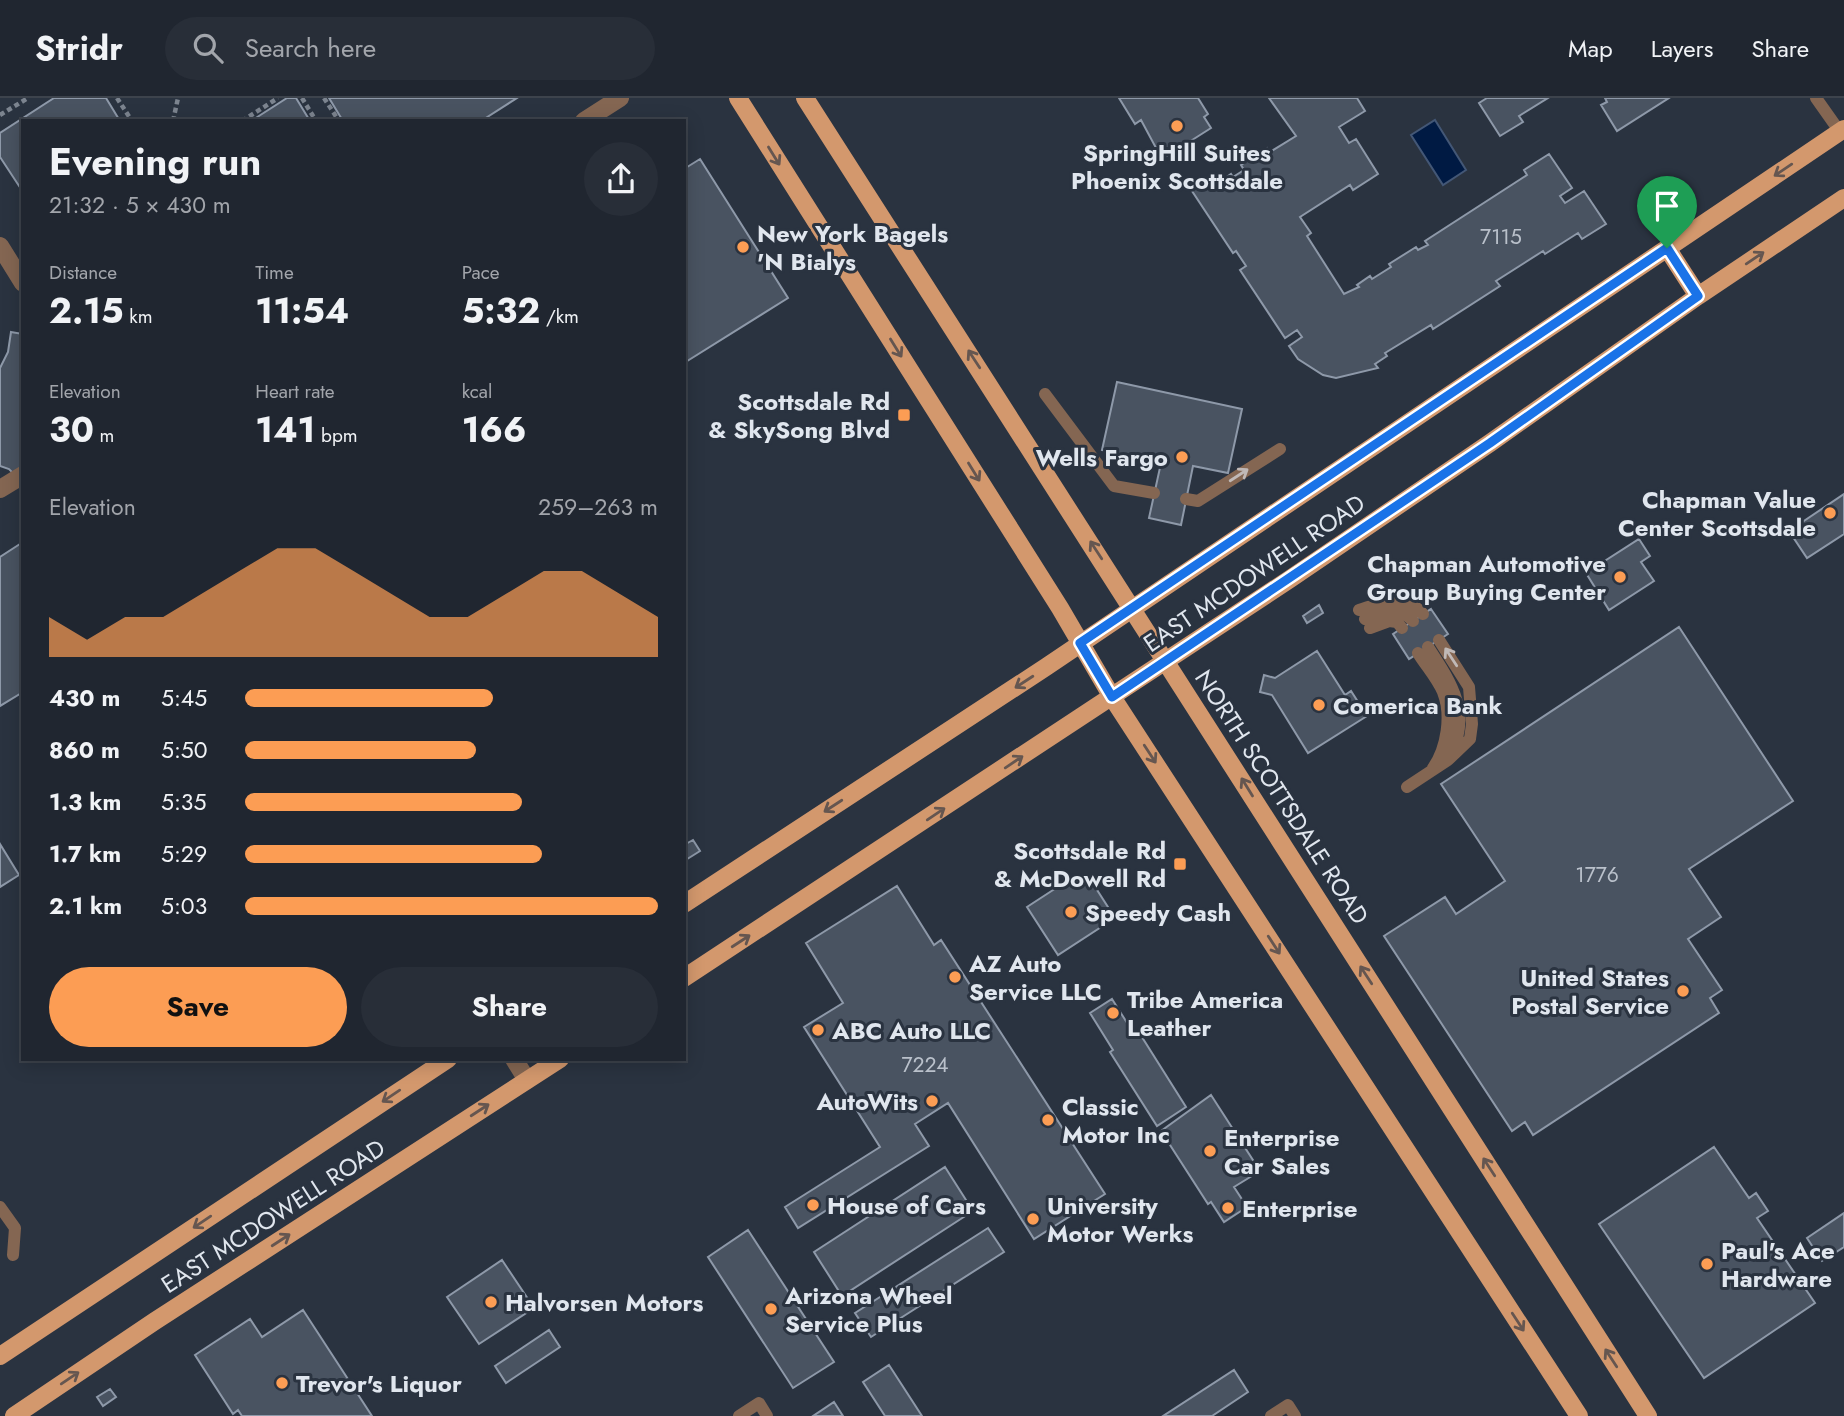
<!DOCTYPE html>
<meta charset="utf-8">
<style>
:root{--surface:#202630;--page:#282e38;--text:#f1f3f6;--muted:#a2a5ab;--line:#3d434c;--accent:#fc9d54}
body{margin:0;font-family:Jost,sans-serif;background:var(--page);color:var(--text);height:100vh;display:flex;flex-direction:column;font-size:26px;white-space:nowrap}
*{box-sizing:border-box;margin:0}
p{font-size:23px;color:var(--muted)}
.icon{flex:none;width:38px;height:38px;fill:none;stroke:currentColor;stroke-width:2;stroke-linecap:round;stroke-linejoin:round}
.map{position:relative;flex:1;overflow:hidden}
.details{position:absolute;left:21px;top:21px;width:665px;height:942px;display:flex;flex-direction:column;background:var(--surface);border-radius:0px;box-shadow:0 4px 18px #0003,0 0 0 2px var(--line)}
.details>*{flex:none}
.pin{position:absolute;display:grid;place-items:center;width:60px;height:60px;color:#fff;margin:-72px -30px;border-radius:50% 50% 50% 0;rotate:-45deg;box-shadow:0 0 7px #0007}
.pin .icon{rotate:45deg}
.round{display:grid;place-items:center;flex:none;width:74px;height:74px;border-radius:37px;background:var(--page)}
.head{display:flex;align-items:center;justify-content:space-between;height:119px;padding:0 28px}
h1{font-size:38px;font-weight:700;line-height:52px}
.figures{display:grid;grid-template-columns:repeat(3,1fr);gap:10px;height:119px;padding:7px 28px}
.figures div{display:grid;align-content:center}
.figures b{font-size:35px;font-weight:700}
.figures small{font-size:19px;font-weight:400}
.figures p{font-size:19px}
.chart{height:196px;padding:14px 28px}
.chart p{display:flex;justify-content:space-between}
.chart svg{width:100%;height:126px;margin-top:7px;fill:var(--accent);opacity:.7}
.button{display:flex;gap:14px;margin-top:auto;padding:14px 28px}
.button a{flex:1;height:80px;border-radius:42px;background:var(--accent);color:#111;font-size:28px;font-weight:700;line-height:80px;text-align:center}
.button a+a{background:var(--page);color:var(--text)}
ul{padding:0 28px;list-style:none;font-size:23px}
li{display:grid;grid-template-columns:112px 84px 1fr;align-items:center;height:52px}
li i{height:18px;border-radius:9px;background:var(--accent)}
header{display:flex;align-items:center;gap:42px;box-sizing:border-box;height:98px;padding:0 35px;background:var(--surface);border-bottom:2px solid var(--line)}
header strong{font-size:33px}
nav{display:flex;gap:38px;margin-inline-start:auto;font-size:24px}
.search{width:490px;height:63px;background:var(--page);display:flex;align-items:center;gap:18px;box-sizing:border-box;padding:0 24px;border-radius:38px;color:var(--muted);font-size:26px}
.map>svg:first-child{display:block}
</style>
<header>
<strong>Stridr</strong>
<div class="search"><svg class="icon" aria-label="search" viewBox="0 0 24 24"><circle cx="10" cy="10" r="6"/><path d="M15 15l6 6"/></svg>Search here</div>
<nav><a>Map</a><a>Layers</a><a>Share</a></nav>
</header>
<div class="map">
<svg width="1844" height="1318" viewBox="0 0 1844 1318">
<rect width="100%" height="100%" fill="#2a3340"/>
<!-- water -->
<path fill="#001a43" stroke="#435776" stroke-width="2" d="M1435,22L1466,72L1443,87L1411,37Z"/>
<!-- building -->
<path fill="#495361" stroke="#8e99a9" stroke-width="2" d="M54,0H106L120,23H23V94L0,59V35Z
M287,0H296L310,23H251Z
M329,0H517L481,23H343Z
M1119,0H1198L1208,16L1204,19L1211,30L1167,58L1160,48L1156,50L1141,22L1135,26Z
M1269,0H1357L1365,13L1339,29L1349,45L1356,41L1378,76L1353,92L1350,87L1300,119L1311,135L1307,138L1344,196L1359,189L1357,187L1370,178L1372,181L1391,169L1389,166L1416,149L1418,152L1428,147L1425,143L1527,77L1524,72L1549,56L1572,90L1560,98L1565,105L1584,93L1606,126L1582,141L1578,135L1545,156L1543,153L1496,183L1500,188L1433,231L1431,227L1385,255L1387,258L1375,266L1378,270L1336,280L1323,277L1298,261L1289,248L1302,239L1297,232L1285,240L1240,172L1246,168L1236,153L1233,155L1192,93L1214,79L1218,85L1231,76L1233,79L1244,72L1241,67L1267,50L1270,54L1296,38Z
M1487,0H1548L1519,18L1523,24L1500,38L1479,5Z
M1605,0H1669L1617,33L1601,7L1607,4Z
M700,61L788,200L684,265V71Z
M11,234L23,236V394L20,382L9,371L0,368V270L8,254Z
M1117,284L1242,311L1228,375L1193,368L1181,427L1149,420L1161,365L1102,352Z
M1844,396V436L1807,460L1789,433Z
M1639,441L1650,458L1641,464L1654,483L1609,512L1586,475Z
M23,444V594L0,608V459Z
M1319,507L1323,515L1307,525L1303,518Z
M1431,511L1448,536L1409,561L1393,536Z
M1679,529L1793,703L1689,771L1721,819L1688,841L1722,892L1710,900L1719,915L1533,1037L1525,1024L1512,1033L1384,838L1445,799L1456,816L1505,783L1441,686Z
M1317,553L1345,597L1351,593L1367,618L1308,655L1272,597L1260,594L1264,577L1275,580Z
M693,742L700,753L684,763V747Z
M0,746L19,777L0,789Z
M1073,779L1090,781L1115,820L1058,857L1027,809Z
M897,788L934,847L941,842L1105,1096L1034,1141L948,1005L915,1026L929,1048L798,1130L785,1109L880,1049L804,929L843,905L806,845Z
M1112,901L1136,939L1140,936L1186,1009L1157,1028L1110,954L1113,952L1090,915Z
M1211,997L1260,1073L1234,1089L1247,1109L1224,1124L1211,1104L1208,1106L1161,1033Z
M1714,1049L1749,1100L1756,1095L1768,1113L1757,1120L1815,1205L1704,1280L1599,1126Z
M945,1069L973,1113L842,1198L814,1154Z
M1844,1115V1149L1822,1163L1807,1140Z
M988,1130L1004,1154L871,1239L855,1215Z
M748,1132L834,1264L793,1290L708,1159Z
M502,1162L534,1210L479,1246L447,1199Z
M303,1212L372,1318H242L238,1312L233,1316L195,1257L250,1221L262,1239Z
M549,1232L560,1249L506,1285L495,1268Z
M889,1267L922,1318H885L863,1284Z
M1234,1272L1248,1294L1212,1318H1163Z
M110,1291L116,1299L103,1308L97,1299Z
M834,1304L843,1318H813Z"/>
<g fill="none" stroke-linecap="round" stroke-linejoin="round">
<!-- path -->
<path stroke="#7c848f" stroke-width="4.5" stroke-dasharray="5 3.5" stroke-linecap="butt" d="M117,0L132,23
M302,0L316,23
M324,0L339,23
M0,17L28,0
M173,23L178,0
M242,23L278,0"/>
<!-- service -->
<path stroke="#846652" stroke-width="12" d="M1816,0L1840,34
M1045,296L1114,388L1154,395
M1186,401L1198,403L1280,351
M1359,512C1384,504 1404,494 1423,516
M1365,521C1384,514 1397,506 1413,523
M1370,530L1389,523L1397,524L1402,530
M1428,549C1450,583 1472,614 1451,656
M1418,555C1426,568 1437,580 1443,594C1452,617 1447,650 1433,670
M1407,689L1448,662L1470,641L1472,626L1469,589L1439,542
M0,1109L15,1130L13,1157
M739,1318L759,1305L767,1318
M1271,1318L1288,1307L1295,1318"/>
<!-- minor -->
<path stroke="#846652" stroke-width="18" d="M584,23L620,0
M0,148L23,185
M0,391L23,377
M514,961L527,982"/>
<!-- primary -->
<path stroke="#d3986d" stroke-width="18" d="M738,0L1060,510L1112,599L1579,1318
M805,0L1648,1318
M1667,150L1698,198
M684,806L1046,569L1844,31
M684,880L1290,481L1490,345L1698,198L1844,100
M0,1258L448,961
M14,1318L155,1223L560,961"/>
</g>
<!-- one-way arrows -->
<defs><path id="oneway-shaft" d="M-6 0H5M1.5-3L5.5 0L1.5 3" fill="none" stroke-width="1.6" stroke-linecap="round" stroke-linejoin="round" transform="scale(1.75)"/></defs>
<g stroke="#655650">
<use href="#oneway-shaft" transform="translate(774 58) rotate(58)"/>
<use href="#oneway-shaft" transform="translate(1783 72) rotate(146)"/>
<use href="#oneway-shaft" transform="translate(1755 160) rotate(-34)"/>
<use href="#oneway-shaft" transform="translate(896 250) rotate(58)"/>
<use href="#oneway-shaft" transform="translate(974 261) rotate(-123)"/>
<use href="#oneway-shaft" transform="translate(974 374) rotate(58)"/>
<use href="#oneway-shaft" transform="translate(1096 452) rotate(-123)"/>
<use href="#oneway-shaft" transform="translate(1024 584) rotate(147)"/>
<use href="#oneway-shaft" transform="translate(1150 656) rotate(57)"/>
<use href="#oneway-shaft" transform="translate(1014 664) rotate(-34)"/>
<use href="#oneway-shaft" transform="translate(1247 689) rotate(-122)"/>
<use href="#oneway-shaft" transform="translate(833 708) rotate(147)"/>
<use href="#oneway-shaft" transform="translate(936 716) rotate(-34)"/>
<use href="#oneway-shaft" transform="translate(741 843) rotate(-33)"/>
<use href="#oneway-shaft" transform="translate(1274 847) rotate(57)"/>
<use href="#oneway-shaft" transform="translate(1366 877) rotate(-123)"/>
<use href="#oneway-shaft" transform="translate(391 998) rotate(146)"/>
<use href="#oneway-shaft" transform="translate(480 1012) rotate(-33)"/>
<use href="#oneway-shaft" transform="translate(1489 1069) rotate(-123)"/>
<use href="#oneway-shaft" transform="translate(202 1124) rotate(146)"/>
<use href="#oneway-shaft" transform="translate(281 1142) rotate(-33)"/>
<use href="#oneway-shaft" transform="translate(1518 1224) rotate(57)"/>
<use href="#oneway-shaft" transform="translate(1611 1260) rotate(-123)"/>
<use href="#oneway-shaft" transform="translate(70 1280) rotate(-34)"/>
</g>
<g stroke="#c0b9b7">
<use href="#oneway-shaft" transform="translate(1239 377) rotate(-33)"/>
<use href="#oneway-shaft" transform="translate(1451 559) rotate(-123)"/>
</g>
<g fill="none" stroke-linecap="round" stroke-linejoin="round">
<defs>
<path id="route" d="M1667,150L1698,198L1490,345L1112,599L1080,545Z"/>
</defs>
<!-- route casing -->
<use href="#route" stroke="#fff" stroke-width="14"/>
<!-- route -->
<use href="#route" stroke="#1a73e8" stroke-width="9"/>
</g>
<!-- markers -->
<g fill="#fc9d54" stroke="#2a3340" stroke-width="2.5">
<circle cx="1177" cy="28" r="7"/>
<circle cx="743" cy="149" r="7"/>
<rect x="897" y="310" width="14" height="14" rx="3.5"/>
<circle cx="1182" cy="359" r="7"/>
<circle cx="1830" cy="415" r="7"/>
<circle cx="1620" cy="479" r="7"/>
<circle cx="1319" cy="607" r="7"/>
<rect x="1173" y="759" width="14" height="14" rx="3.5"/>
<circle cx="1071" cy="814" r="7"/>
<circle cx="955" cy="879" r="7"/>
<circle cx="1683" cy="893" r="7"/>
<circle cx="1113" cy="915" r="7"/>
<circle cx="818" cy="932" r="7"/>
<circle cx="932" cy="1003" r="7"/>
<circle cx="1048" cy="1022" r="7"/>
<circle cx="1210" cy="1053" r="7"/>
<circle cx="813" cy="1107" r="7"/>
<circle cx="1228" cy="1110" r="7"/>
<circle cx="1033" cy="1121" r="7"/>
<circle cx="1707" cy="1166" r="7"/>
<circle cx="491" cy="1204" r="7"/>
<circle cx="771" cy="1211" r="7"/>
<circle cx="282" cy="1285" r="7"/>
</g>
<g text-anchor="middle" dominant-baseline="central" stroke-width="6" stroke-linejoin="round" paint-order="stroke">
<!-- number labels -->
<g font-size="21" fill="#bac1cb">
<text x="1501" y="139">7115</text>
<text x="1597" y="777">1776</text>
<text x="925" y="967">7224</text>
</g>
<!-- poi labels -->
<g font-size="24" font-weight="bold" fill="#e0e6ee" stroke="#2a3340" text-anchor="start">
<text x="1177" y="54" text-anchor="middle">SpringHill Suites<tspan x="1177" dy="28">Phoenix Scottsdale</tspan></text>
<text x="757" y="135">New York Bagels<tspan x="757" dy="28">'N Bialys</tspan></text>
<text x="890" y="303" text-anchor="end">Scottsdale Rd<tspan x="890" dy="28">&amp; SkySong Blvd</tspan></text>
<text x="1168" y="359" text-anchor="end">Wells Fargo</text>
<text x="1816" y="401" text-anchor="end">Chapman Value<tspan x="1816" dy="28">Center Scottsdale</tspan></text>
<text x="1606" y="465" text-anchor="end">Chapman Automotive<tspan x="1606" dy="28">Group Buying Center</tspan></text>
<text x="1333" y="607">Comerica Bank</text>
<text x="1166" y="752" text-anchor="end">Scottsdale Rd<tspan x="1166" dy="28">&amp; McDowell Rd</tspan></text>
<text x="1085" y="814">Speedy Cash</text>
<text x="969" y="865">AZ Auto<tspan x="969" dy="28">Service LLC</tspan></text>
<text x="1669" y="879" text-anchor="end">United States<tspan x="1669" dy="28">Postal Service</tspan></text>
<text x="1127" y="901">Tribe America<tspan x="1127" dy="28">Leather</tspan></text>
<text x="832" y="932">ABC Auto LLC</text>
<text x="918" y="1003" text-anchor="end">AutoWits</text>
<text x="1062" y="1008">Classic<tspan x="1062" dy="28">Motor Inc</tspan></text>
<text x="1224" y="1039">Enterprise<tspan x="1224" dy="28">Car Sales</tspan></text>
<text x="827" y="1107">House of Cars</text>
<text x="1047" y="1107">University<tspan x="1047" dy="28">Motor Werks</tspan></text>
<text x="1242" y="1110">Enterprise</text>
<text x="1721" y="1152">Paul's Ace<tspan x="1721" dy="28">Hardware</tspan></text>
<text x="785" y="1197">Arizona Wheel<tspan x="785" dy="28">Service Plus</tspan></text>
<text x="505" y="1204">Halvorsen Motors</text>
<text x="296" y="1285">Trevor's Liquor</text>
</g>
<!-- street labels -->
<g font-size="24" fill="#e0e6ee" stroke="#2a3340">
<text transform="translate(1254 475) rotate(-34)">EAST MCDOWELL ROAD</text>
<text transform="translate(1282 699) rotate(57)">NORTH SCOTTSDALE ROAD</text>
<text transform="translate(273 1118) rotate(-33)">EAST MCDOWELL ROAD</text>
</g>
</g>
</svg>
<div class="pin" style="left:1667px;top:150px;background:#1e9e55"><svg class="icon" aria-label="arrive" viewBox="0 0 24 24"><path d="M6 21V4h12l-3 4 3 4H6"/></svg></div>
<section class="details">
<div class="head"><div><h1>Evening run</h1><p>21:32 · 5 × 430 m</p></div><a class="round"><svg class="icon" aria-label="share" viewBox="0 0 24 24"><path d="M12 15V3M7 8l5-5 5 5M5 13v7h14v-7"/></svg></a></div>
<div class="figures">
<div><p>Distance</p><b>2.15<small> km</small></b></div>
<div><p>Time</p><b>11:54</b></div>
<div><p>Pace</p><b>5:32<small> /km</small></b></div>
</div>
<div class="figures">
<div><p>Elevation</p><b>30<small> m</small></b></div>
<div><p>Heart rate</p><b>141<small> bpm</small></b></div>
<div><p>kcal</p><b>166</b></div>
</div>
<div class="chart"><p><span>Elevation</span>259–263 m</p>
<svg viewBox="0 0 160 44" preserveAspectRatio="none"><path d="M0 44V30L10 38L20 30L30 30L40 22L50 14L60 6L70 6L80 14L90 22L100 30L110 30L120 22L130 14L140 14L150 22L160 30V44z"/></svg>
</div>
<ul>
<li><b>430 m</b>5:45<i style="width:60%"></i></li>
<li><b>860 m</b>5:50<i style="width:56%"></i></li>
<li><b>1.3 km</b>5:35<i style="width:67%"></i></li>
<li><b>1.7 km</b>5:29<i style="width:72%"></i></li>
<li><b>2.1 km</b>5:03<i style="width:100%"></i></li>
</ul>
<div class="button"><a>Save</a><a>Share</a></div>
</section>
</div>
